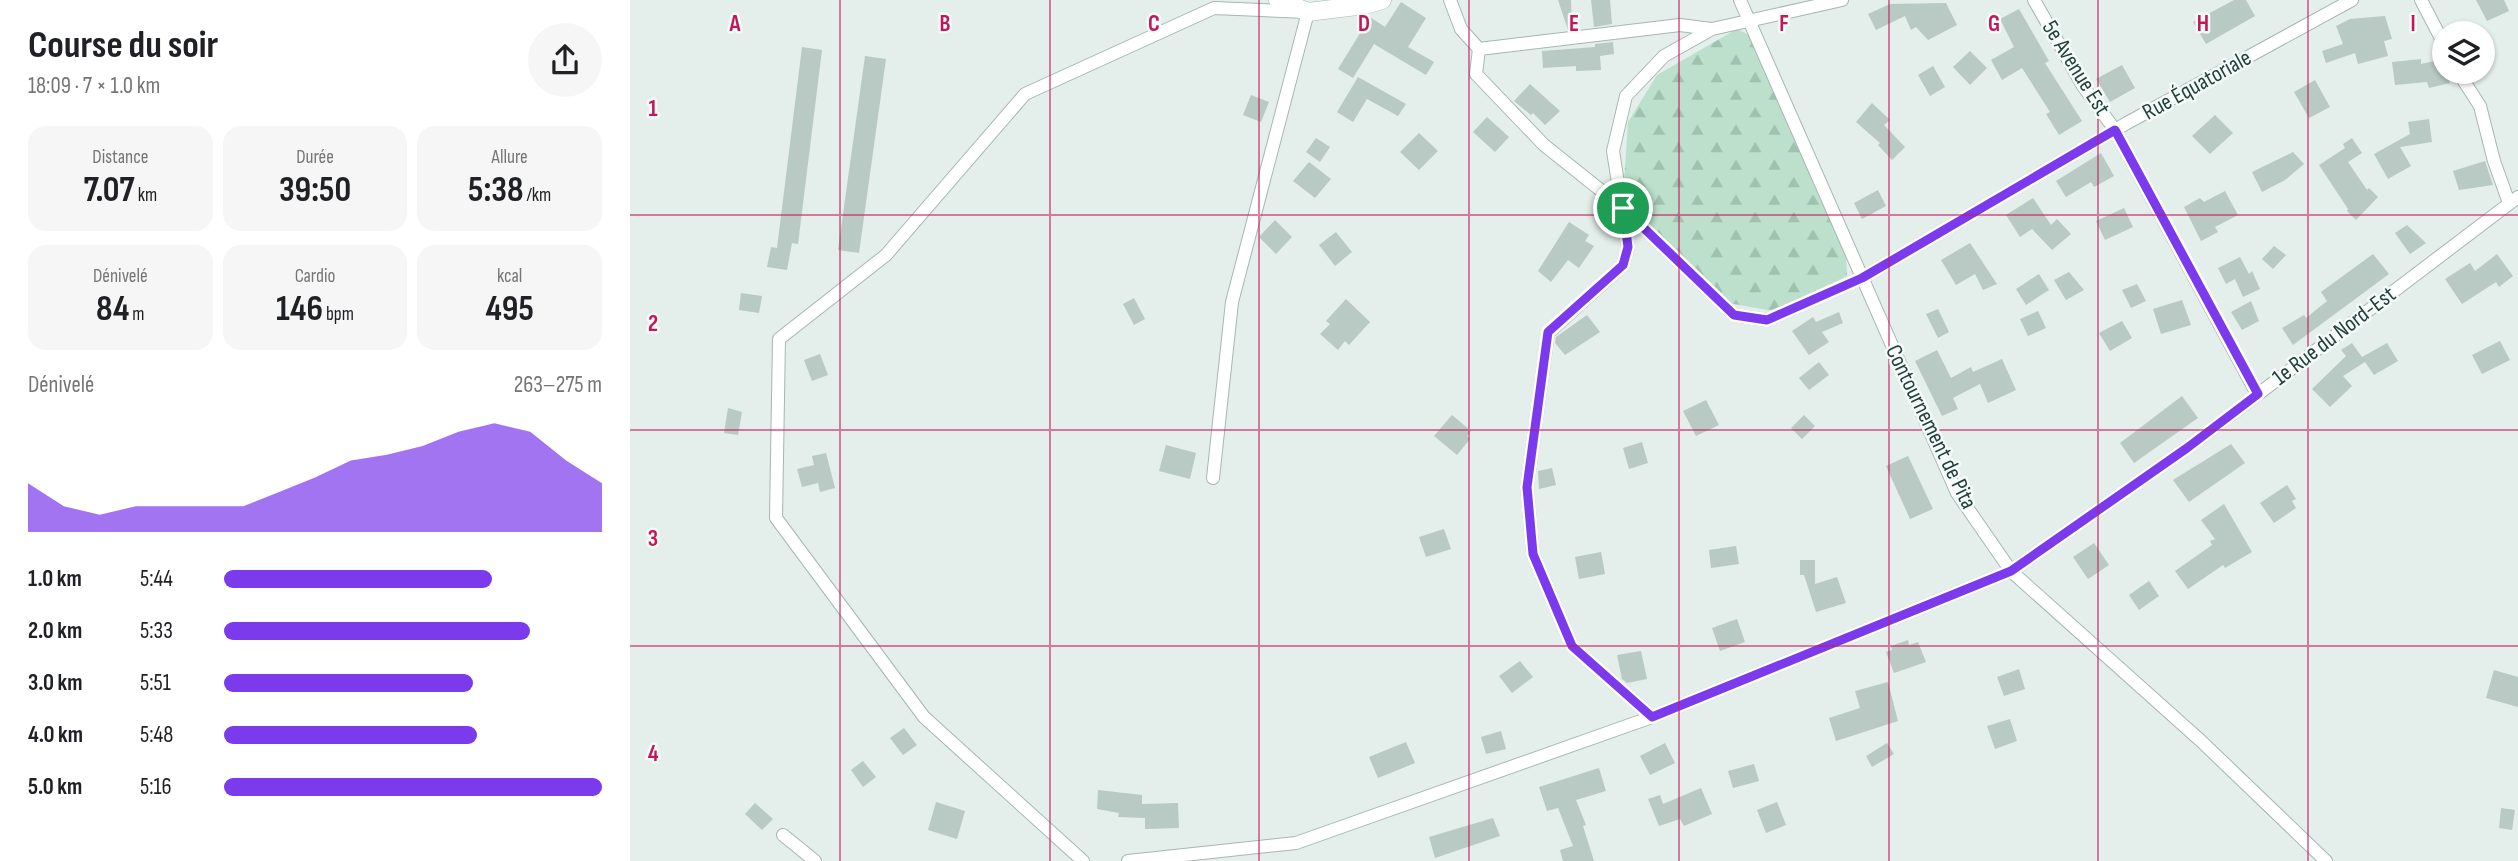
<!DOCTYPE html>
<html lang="fr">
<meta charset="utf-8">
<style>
:root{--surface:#fff;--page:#f6f6f6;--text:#202124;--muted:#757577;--accent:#7c3aed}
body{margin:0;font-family:"Sofia Sans Condensed",sans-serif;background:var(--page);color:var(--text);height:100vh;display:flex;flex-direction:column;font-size:26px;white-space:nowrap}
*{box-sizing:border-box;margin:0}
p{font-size:23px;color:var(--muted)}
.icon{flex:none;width:38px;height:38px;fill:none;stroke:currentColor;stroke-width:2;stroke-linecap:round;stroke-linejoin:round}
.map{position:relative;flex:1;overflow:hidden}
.details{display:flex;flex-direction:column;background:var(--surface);width:630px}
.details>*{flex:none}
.buttons{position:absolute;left:1802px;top:21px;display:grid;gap:14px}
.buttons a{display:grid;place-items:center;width:63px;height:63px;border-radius:50%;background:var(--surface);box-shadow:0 2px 5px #0004;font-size:35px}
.pin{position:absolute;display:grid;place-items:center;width:60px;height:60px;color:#fff;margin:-30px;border:4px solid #fff;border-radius:50%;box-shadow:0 2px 7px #0007}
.round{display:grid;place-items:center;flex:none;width:74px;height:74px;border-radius:37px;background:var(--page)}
.overview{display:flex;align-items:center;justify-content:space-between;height:119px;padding:0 28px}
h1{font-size:38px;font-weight:700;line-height:52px}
.figures{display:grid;grid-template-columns:repeat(3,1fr);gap:10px;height:119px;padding:7px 28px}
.figures div{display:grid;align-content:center;border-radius:18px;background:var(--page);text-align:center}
.figures b{font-size:35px;font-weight:700}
.figures small{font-size:19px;font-weight:400}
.figures p{font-size:19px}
.chart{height:196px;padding:14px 28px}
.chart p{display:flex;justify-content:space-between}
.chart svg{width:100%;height:126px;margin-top:7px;fill:var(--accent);opacity:.7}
ul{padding:0 28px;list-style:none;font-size:23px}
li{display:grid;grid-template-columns:112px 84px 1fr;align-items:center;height:52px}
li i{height:18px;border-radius:9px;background:var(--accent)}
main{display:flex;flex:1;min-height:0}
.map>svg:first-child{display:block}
</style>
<main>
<section class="details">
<div class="overview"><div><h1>Course du soir</h1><p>18:09 · 7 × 1.0 km</p></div><a class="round"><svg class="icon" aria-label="share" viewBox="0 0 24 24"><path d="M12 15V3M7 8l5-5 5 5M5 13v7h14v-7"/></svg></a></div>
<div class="figures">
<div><p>Distance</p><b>7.07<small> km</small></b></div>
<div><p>Durée</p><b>39:50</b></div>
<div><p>Allure</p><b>5:38<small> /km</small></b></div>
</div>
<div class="figures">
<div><p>Dénivelé</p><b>84<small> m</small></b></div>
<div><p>Cardio</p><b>146<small> bpm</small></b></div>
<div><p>kcal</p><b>495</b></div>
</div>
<div class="chart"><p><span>Dénivelé</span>263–275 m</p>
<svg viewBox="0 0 160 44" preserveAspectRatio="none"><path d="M0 44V27L10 35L20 38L30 35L40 35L50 35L60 35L70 30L80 25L90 19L100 17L110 14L120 9L130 6L140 9L150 19L160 27V44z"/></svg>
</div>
<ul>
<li><b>1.0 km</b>5:44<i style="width:71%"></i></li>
<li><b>2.0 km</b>5:33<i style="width:81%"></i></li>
<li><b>3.0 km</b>5:51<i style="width:66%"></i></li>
<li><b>4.0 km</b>5:48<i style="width:67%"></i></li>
<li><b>5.0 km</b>5:16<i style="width:100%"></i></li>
</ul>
</section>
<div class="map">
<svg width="1888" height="861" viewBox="0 0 1888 861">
<defs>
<pattern id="forest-firs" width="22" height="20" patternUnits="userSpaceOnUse" patternTransform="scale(1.75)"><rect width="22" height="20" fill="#bce0cb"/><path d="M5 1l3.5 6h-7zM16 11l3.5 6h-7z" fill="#a1c1af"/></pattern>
</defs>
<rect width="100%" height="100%" fill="#e4eeeb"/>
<!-- forest -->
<path fill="url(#forest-firs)" d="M1107,29L1121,36L1216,255L1217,276L1143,311L1098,303L1012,219L994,183L998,122L1027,75Z"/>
<!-- building -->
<path fill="#b9c9c4" d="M928,0H941L942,29L938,30Z
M961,0H980L982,24L964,27Z
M1604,0H1616L1625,16L1576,44L1563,22Z
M1846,0H1874L1879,11L1857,21Z
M771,2L796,18L778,47L804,62L796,75L744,44L723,78L708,69L740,17L755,27Z
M1316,3L1327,25L1298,40L1286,27L1281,30L1275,16L1246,30L1238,14L1260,4Z
M1389,9L1419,61L1415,63L1452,121L1429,135L1416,114L1420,112L1392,68L1372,80L1361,60L1384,47L1370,19Z
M1755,16L1762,39L1754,41L1758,56L1728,64L1725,53L1696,63L1692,51L1713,44L1706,26L1720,19Z
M983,42L984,54L970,56L971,70L946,71V66L913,68L912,51L965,47V44Z
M172,47L192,50L168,244L162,243L157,270L137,267L141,247L147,248Z
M1340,51L1357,68L1340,85L1323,67Z
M235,56L256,59L229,253L208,250Z
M1791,59V64L1814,59L1820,83L1799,88L1797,82L1765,85L1762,62Z
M1492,65L1505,88L1480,102L1466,79Z
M1303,66L1315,87L1300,96L1288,75Z
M728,77L776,104L768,116L737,99L723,122L707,112Z
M1685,80L1700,107L1679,118L1664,92Z
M900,84L930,111L915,125L903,113L901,115L884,101Z
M621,95L639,102L631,122L613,115Z
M1242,103L1260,120L1254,125L1275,147L1262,160L1248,145L1250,143L1226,122Z
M1585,115L1603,133L1580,154L1562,136Z
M857,117L879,137L865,152L843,132Z
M1799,119L1802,142L1770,147L1781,166L1758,179L1744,154L1780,134L1778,122Z
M789,133L808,151L789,170L770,152Z
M686,138L700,147L690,162L676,152Z
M1722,138L1732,153L1718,162L1737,190L1739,188L1748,197L1726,220L1717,211L1718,209L1689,165L1715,148L1713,144Z
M1663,152L1674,164L1655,180L1632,192L1622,172Z
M1471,153L1484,176L1464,187L1461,182L1436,197L1426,181Z
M1855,161L1863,185L1829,190L1823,171Z
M679,162L701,179L685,198L663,181Z
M1248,190L1256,206L1232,219L1224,203Z
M1595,191L1608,215L1585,227L1588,232L1571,241L1554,207L1570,198L1574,202Z
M1403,198L1421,225L1427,219L1441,234L1422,250L1402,229L1390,237L1376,215Z
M1494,208L1503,227L1475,240L1466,221Z
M645,220L662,237L646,254L629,237Z
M939,222L959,235L955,241L964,246L949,268L938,260L921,282L908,271Z
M1777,225L1796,243L1780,254L1765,233Z
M706,232L722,252L705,266L689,245Z
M1340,243L1367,284L1353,290L1345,274L1326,285L1311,260Z
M1644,246L1656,255L1643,269L1632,259Z
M1743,254L1759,274L1663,345L1652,328L1674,315L1676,318L1697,301L1691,292Z
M1867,254L1883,276L1869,287L1866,282L1832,304L1815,279L1840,263L1845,271Z
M1610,257L1619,274L1622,271L1630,289L1613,297L1605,279L1596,284L1588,268Z
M1439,272L1454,290L1436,300L1424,280Z
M1409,274L1419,290L1396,305L1386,289Z
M1507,284L1516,301L1501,308L1492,290Z
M111,293L132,296L129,313L109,310Z
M504,298L515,319L504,325L493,304Z
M716,299L740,322L719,345L715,341L708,350L690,334L700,324L696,321Z
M1552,300L1561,325L1531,334L1523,309Z
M1621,301L1629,321L1612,330L1601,312Z
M1308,309L1319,332L1308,338L1296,314Z
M1408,311L1416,328L1398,336L1390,319Z
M1209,312L1213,323L1192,332L1199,342L1179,355L1162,331L1183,317L1186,322Z
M957,315L970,332L935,355L925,343L926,337Z
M1492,321L1502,338L1480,351L1469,333Z
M1870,341L1880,360L1852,374L1842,355Z
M1722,343L1732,357L1757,343L1768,361L1744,375L1735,362L1713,376L1722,386L1700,407L1682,389L1716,356L1711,350Z
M1307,350L1321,378L1341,367L1343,372L1372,359L1386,390L1358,403L1350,384L1323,398L1328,409L1312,416L1285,361Z
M190,354L198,375L182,381L174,360Z
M1189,362L1199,375L1179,390L1169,378Z
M1552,396L1568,418L1504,463L1490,443Z
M1076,400L1089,425L1066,436L1053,411Z
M98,408L112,412L108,435L94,433Z
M822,415L841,431L837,436L840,439L827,455L804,436Z
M1174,415L1185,426L1172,439L1161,428Z
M1012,442L1018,463L999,469L993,448Z
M1601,444L1615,463L1559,502L1543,480Z
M536,445L566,453L560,479L529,471Z
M196,453L205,488L190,492L188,483L172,487L167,469L184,465L182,456Z
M1278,456L1303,509L1280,519L1256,466Z
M922,468L926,485L909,489L908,471Z
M1657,485L1666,499L1662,501L1666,508L1644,523L1630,503Z
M1594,504L1622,552L1595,568L1593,565L1558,589L1545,571L1582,545L1580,541L1585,539L1571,520Z
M814,529L821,549L796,557L789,537Z
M1464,543L1479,565L1458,579L1443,557Z
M1106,546L1109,564L1081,568L1079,550Z
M971,552L975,574L949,579L945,557Z
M1170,560H1185V584L1207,577L1216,603L1186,612L1174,575H1170Z
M1519,581L1529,596L1509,610L1499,595Z
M1107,619L1115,642L1090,651L1082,628Z
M1278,640L1279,645L1288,642L1296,662L1264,673L1256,652L1262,650L1261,646Z
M1011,651L1017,679L997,683L992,679L987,655Z
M890,661L903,677L882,693L869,676Z
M1389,669L1395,689L1374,696L1367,677Z
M1864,670L1888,677V707L1856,698Z
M1258,682L1268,721L1206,741L1199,718L1230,708L1225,691Z
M1380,719L1387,741L1365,749L1357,726Z
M274,728L287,745L273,755L260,738Z
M871,731L876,749L856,754L851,737Z
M776,742L785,763L748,778L739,757Z
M1035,743L1045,763L1020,775L1010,756Z
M1257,743L1264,754L1242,767L1236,756Z
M233,761L246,777L233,787L221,770Z
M1124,764L1129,781L1103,788L1098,771Z
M969,768L976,791L946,800L956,825L953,826L964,861H933L930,850L943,846L928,808L917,811L909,787Z
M1071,788L1082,814L1054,826L1050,819L1029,826L1018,799L1030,795L1033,804Z
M468,790L512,795V804L548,803L549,828L515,829V818L488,817L489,813L467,809Z
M306,802L335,811L327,839L298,830Z
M1147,802L1156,825L1136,833L1127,810Z
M125,803L143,819L132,830L115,814Z
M1871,808L1885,810L1882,830L1869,828Z
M863,818L870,836L805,858L799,837Z"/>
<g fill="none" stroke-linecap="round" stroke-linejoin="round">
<defs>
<path id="street" d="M820,0L831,29L849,49L1050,25L1081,29
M1110,0L1327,493L1381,571L1571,741L1696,861
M1404,0L1453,86L1485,130L1627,394
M1791,0L1815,46
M849,49L846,74L914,145L993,208L1104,315L1137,320L1232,278L1497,123L1722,0
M1828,72L1850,106L1864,161L1879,203
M1022,717L942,646L903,554L897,487L918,333L993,265L998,247L983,151L996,96L1034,56L1082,29L1212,0
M153,835L185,861
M453,861L294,717L146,518L149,339L256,255L395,94L584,8L678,12L602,302L583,478
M498,861L666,843L1022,717L1381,571L1557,448L1888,197"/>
<path id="secondary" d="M648,0L678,12L735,5L752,0"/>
</defs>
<!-- street casing -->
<use href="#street" stroke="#a6b7b3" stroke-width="14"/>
<!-- secondary casing -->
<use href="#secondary" stroke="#a2bab5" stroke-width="19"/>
<!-- street -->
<use href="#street" stroke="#fff" stroke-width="12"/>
<!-- secondary -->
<use href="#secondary" stroke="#fff" stroke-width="18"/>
</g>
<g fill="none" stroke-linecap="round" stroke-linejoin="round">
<defs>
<path id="route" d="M1485,130L1628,394L1557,448L1381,571L1022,717L942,646L903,554L897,487L918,332L993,265L998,247L993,208L1104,315L1137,320L1232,278Z"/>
</defs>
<!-- route casing -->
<use href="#route" stroke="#fff" stroke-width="14"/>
<!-- route -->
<use href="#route" stroke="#7c3aed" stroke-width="9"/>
</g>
<!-- grid -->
<path fill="none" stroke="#c2185b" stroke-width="2" stroke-opacity="0.55" d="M210,0V861M420,0V861M629,0V861M839,0V861M1049,0V861M1259,0V861M1468,0V861M1678,0V861M0,215H1888M0,430H1888M0,646H1888"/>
<g text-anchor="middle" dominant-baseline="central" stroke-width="5" stroke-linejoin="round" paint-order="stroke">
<!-- street labels -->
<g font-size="23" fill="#22413d" stroke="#f5faf8">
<text transform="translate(1446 68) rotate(58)">5e Avenue Est</text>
<text transform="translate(1567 85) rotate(-29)">Rue Équatoriale</text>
<text transform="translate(1704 336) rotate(-37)">1e Rue du Nord-Est</text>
<text transform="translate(1301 427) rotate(64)">Contournement de Pita</text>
</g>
</g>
<g font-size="23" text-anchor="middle" font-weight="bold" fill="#c2185b" stroke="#f5faf8" stroke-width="5" stroke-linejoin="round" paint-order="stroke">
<text x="105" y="31">A</text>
<text x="315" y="31">B</text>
<text x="524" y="31">C</text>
<text x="734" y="31">D</text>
<text x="944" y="31">E</text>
<text x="1154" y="31">F</text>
<text x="1364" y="31">G</text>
<text x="1573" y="31">H</text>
<text x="1783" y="31">I</text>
<text x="23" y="116">1</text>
<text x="23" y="331">2</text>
<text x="23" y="546">3</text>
<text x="23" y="761">4</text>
</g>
</svg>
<div class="buttons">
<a><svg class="icon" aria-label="layers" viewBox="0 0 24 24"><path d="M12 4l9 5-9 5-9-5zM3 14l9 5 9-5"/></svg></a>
</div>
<div class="pin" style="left:993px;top:208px;background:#1e9e55"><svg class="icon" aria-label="arrive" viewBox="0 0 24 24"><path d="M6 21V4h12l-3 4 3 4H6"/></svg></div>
</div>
</main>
